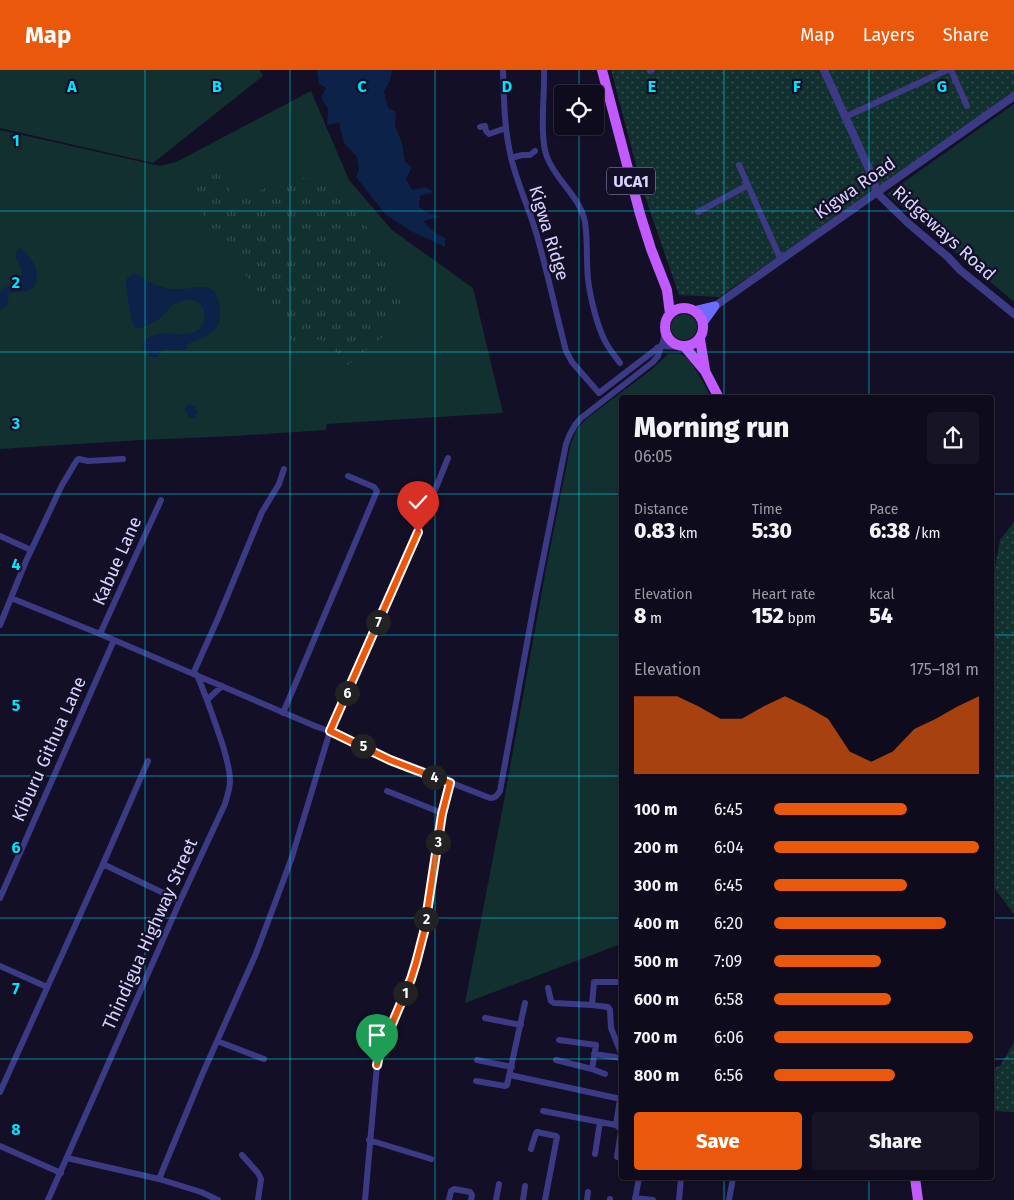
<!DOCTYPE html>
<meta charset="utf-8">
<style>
:root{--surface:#0e0b1c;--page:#171425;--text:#f1f3f6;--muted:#9b9ba3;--line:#2e2b3b;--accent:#ea580c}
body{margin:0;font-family:"Fira Sans",sans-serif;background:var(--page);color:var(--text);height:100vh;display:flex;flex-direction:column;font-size:19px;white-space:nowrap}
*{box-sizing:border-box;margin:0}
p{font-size:16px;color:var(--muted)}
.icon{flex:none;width:28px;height:28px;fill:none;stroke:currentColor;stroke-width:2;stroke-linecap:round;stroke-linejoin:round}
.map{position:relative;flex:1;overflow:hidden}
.details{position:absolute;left:619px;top:325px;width:375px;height:785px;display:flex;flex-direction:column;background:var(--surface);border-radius:5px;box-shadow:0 1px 4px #0004,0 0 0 1px var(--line)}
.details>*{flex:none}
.controls{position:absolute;left:554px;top:15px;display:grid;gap:10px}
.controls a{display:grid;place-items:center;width:50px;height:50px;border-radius:5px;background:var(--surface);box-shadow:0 1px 4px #0004,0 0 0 1px var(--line);font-size:25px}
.pin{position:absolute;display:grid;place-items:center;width:42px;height:42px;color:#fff;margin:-51px -21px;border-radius:50% 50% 50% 0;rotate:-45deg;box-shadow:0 0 5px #0007}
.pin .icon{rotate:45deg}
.km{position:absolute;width:25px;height:25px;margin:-12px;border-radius:50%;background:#222;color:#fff;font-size:14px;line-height:25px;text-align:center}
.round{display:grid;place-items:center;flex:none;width:52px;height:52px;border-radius:5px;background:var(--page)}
.summary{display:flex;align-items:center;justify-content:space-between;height:85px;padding:0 15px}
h1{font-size:28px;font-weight:800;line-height:38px}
.stats{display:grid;grid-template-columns:repeat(3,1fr);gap:8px;height:85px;padding:5px 15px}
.stats div{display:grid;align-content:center}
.stats b{font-size:21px;font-weight:800}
.stats small{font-size:14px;font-weight:400}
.stats p{font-size:14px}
.chart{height:140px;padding:10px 15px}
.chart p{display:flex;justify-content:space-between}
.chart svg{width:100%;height:90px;margin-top:5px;fill:var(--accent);opacity:.7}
.primary-button{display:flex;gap:10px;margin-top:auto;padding:10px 15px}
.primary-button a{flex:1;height:58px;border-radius:5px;background:var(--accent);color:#fff;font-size:20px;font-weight:800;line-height:58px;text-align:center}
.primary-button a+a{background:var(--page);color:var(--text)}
ul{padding:0 15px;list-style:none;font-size:16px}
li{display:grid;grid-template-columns:80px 60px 1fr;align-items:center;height:38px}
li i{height:12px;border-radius:6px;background:var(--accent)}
header{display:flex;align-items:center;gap:30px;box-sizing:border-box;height:70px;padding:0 25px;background:var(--accent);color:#fff}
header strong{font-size:24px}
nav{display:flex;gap:28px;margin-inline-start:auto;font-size:18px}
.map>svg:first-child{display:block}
</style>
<header>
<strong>Map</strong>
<nav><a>Map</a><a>Layers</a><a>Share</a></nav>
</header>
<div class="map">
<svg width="1014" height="1130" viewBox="0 0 1014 1130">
<defs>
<pattern id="park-tufts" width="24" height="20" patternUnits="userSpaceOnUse" patternTransform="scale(1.25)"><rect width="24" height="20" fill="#12302f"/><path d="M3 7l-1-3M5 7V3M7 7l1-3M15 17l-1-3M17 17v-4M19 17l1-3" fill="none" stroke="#344d4e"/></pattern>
<pattern id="garden-dots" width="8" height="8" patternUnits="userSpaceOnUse" patternTransform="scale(1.25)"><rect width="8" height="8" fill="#12302f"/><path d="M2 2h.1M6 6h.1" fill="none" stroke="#344d4e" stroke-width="1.8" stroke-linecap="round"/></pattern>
</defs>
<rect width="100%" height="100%" fill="#130f26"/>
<!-- grass -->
<path fill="#12302f" d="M0,0H260L263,6L153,93L0,58Z
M311,21L349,110L392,160L473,218L503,343L327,354L326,360L234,366L141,370L0,379V60L160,96L176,92Z
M1014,34V232L887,124Z
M671 257a13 13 0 1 1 26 0a13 13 0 1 1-26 0Z
M668,284C674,284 679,283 684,286C693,291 706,318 711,327L621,328V874L465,933L503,736L546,499L571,373L577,359L586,349L651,300Z"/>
<!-- park -->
<path fill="url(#park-tufts)" d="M212,93L237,132L290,106L340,113L378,175L401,233L385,265L348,295L327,272L316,269L296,276L197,136L189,109Z"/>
<!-- garden -->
<path fill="url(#garden-dots)" d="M611,0H1014V27L719,227L679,225L642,118Z
M1014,452V844L991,814V518L1000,470Z
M1014,972V1042L991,1041V999L1000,996Z"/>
<!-- water -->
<path fill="#0c2248" d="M317,0H392L390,11L384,21L388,38L396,42L395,55L402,73L405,92L412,97L406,109L412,120L425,117L434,122L420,126L419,137L428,143L441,147L423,151L436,164L445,168V177L413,162L386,145L356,107L359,99L357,87L344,73L339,53L327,55L328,39L321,27L326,18L319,14Z
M20,179C28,184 34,191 36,200C38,213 36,220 21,222C15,223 12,220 8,226C9,234 8,236 0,240C0,235 0,229 0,224C2,215 18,216 21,206C25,196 12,190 17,180Z
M133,203L141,207L154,214L168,219H184L199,217H208L216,223L220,238V251L214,261L201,269L192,272L187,275V280H162L157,288C149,287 146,284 143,277L145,269C150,266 156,264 163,263C167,263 170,264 174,264C187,265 202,264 204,249C208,228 186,226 173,235C168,239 164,245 159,249C153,253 146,256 138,259L134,256L132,253L126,215L127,208Z
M189,334L192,336H194L198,342L194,348L189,347L185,340L187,335Z"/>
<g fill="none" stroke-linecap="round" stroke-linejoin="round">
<!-- minor -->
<path stroke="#3d3a85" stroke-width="6" d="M503,0C504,29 504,58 511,87C517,114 530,140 537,166C548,204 556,243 566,281L572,292L599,323L659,277
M544,0C545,24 539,66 547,87C556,111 580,126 585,152C588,171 586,190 588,209C590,226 597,256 605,271C609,279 615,286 620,293
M951,0L967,36
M650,1L652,0
M845,47L947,0
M480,57L485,56L486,61L489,64L506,58
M511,88L522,85H530L535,81
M739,95L781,190
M698,142L748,115
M661,276L683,277
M661,276L663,272L665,261
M0,466L31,480
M11,528L100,564L315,656L346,667L390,689L490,728C495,728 497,726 500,721L535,529L566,374L570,364L575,355L581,348L653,292L658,286L660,280L657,278
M0,555L26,491L62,415L77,390L79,389L88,391L123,389
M100,564L161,430
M193,604L219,546L262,442L279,414L284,399
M208,629L222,616
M283,643L377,421L374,417L348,406
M387,721L442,743
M103,794L148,691
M0,828L114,570
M0,896L47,917
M548,918L551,931L554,933L592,935L608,937L610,940L611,958L621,983
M592,935L594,912H621
M485,948L521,955
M559,970L596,975L592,999
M217,971L264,989
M594,984L621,988
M477,990L512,997
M556,990L592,999L605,1004
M510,1005L621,1029
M476,1011L505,1016L507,1015L525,933
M0,1022L103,794L180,831
M543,1041L616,1055L620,1058L621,1061L617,1087
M616,1055L620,1029
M369,1070L431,1089
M0,1076L61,1103
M531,1079L536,1063L537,1062L556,1066L557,1067L545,1130
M595,1084L600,1052
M242,1085L258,1103L261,1109L258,1130
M67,1088L159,1109
M635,1128L653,1130
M48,1130L180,831L225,734C227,726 230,719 230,711C230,699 226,687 223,676C215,652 207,628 197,605
M218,1130L201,1122L159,1109L202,1005L255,886L278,825L292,787L330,661L418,462L448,388
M365,1130L377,995L379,985L411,909L416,893L424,862L442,743L450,713
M449,1130L451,1121L454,1119L470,1122L472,1125L471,1130
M496,1130L499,1114
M523,1130L525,1116
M587,1130L588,1122
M610,1130V1129
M635,1130L639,1108
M679,1130L681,1108
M729,1130L733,1108"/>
<!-- tertiary -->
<path stroke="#3d3a85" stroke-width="8" d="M824,0L874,110L876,122L908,153L948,187L960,200L1014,244
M715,236L1014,26"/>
<!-- secondary -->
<path stroke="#6f6bff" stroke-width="9" d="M694,241L715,236
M703,253L715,236"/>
<!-- primary -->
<path stroke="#c25bff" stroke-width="10" d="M602,0L640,144L651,179L667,220L670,244
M665 257a19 19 0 1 1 38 0a19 19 0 1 1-38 0Z
M700,269L705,300
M685,277L705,301L719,328
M915,1108L918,1130"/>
</g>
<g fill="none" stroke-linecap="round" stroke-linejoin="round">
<defs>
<path id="route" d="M377,995L379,985L411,909L416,893L424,862L442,744L450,713L390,690L330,661L418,462"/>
</defs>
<!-- route casing -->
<use href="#route" stroke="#fff" stroke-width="10"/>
<!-- route -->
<use href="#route" stroke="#ea580c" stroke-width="6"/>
</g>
<!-- grid -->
<path fill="none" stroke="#00e5ff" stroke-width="1" stroke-opacity="0.55" d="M145,0V1130M290,0V1130M435,0V1130M579,0V24M724,0V328M869,0V328M579,56V1130M0,141H1014M0,282H1014M0,424H621M991,424H1014M0,565H621M991,565H1014M0,706H621M991,706H1014M0,848H621M991,848H1014M0,989H621M991,989H1014M724,1108V1130M869,1108V1130"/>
<g text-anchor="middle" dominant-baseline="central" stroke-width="4.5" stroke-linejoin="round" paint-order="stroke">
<!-- shield labels -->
<rect fill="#130f26" stroke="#9e99be" stroke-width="1" x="607" y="97.5" width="48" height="27" rx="4"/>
<g font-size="16" font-weight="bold" fill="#d9d4ff">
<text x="631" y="111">UCA1</text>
</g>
<!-- street labels -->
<g font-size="18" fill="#d9d4ff" stroke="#130f26">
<text transform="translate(855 118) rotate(-35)">Kigwa Road</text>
<text transform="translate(549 163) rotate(73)">Kigwa Ridge</text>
<text transform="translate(944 163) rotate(42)">Ridgeways Road</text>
<text transform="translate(117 491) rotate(-66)">Kabue Lane</text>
<text transform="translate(49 679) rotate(-66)">Kiburu Githua Lane</text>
<text transform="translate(150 864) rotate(-66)">Thindigua Highway Street</text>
</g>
</g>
<g font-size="16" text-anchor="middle" font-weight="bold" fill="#00e5ff" stroke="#130f26" stroke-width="4.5" stroke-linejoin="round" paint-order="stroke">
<text x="72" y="22">A</text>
<text x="217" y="22">B</text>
<text x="362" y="22">C</text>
<text x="507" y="22">D</text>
<text x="652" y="22">E</text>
<text x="797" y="22">F</text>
<text x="942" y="22">G</text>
<text x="16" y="76">1</text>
<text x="16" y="218">2</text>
<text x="16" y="359">3</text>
<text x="16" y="500">4</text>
<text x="16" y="641">5</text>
<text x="16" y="783">6</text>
<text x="16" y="924">7</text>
<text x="16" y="1065">8</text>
</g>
</svg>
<div class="controls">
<a><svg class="icon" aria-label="locate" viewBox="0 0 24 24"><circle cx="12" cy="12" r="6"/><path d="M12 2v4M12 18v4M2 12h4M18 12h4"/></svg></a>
</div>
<div class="pin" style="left:377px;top:995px;background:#1e9e55"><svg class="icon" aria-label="arrive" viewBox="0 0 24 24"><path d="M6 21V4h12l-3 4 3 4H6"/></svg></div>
<div class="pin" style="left:418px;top:462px;background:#d93025"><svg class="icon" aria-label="check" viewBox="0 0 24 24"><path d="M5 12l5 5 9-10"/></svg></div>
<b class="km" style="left:405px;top:923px">1</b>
<b class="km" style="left:426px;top:849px">2</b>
<b class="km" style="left:438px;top:772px">3</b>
<b class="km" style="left:434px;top:707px">4</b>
<b class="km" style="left:363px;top:676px">5</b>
<b class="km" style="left:347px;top:623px">6</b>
<b class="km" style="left:378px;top:552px">7</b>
<section class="details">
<div class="summary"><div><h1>Morning run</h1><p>06:05</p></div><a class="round"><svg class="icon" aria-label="share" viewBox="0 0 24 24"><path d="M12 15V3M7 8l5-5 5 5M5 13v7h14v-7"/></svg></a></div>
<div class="stats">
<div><p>Distance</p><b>0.83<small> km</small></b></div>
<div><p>Time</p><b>5:30</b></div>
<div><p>Pace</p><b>6:38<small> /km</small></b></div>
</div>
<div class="stats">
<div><p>Elevation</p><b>8<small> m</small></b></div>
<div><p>Heart rate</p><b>152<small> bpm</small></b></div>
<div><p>kcal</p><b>54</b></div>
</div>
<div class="chart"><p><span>Elevation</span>175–181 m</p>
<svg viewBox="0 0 160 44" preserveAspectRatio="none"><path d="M0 44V6L10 6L20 6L30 11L40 17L50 17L60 11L70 6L80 11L90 17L100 33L110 38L120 33L130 22L140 17L150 11L160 6V44z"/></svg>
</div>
<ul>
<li><b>100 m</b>6:45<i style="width:65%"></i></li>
<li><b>200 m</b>6:04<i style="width:100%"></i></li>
<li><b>300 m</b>6:45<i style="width:65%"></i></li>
<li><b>400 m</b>6:20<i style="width:84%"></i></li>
<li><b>500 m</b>7:09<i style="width:52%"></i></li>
<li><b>600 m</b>6:58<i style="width:57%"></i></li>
<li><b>700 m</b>6:06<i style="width:97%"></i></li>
<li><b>800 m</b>6:56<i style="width:59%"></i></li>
</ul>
<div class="primary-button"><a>Save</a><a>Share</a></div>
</section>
</div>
